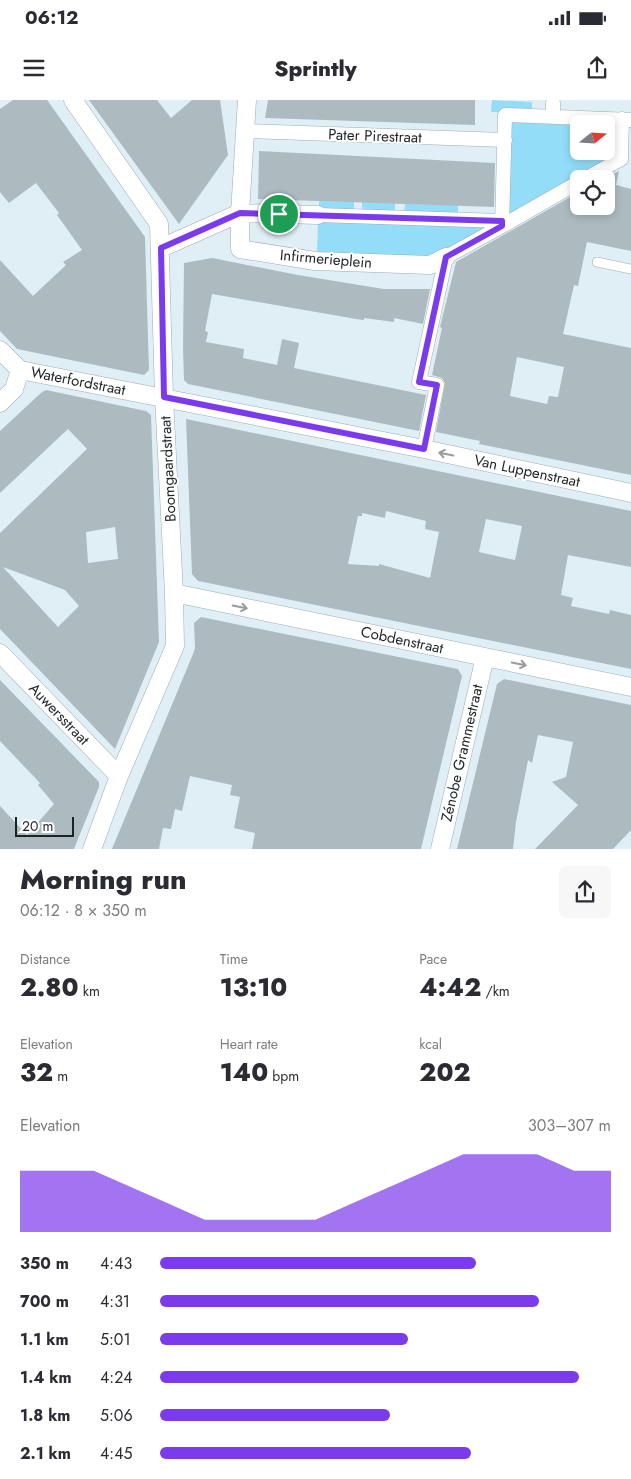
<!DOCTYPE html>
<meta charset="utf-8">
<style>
:root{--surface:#fff;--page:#f7f7f7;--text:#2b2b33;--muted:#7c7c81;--accent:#7c3aed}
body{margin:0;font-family:Jost,sans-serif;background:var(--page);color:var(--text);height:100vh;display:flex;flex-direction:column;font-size:19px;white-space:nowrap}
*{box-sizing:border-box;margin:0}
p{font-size:16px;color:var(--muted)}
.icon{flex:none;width:28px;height:28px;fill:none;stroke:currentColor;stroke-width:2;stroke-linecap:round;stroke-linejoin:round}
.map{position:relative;height:749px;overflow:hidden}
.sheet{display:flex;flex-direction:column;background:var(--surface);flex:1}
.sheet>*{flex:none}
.needle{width:32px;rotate:72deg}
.tools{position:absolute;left:570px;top:15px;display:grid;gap:10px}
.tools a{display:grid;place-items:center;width:45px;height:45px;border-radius:8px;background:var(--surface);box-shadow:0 2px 8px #0003;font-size:25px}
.scale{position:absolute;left:15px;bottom:12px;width:59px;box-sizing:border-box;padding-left:5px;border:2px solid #1d2325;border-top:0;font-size:14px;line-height:18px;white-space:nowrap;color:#1d2325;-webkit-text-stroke:4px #fff;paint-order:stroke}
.pin{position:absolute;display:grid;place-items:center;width:42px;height:42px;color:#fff;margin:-21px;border:2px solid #fff;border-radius:50%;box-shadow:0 1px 5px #0007}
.round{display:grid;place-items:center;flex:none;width:52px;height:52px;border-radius:8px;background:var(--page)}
.overview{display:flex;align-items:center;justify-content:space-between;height:85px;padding:0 20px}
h1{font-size:28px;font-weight:800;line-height:38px}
.stats{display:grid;grid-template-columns:repeat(3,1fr);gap:8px;height:85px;padding:5px 20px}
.stats div{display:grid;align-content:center}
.stats b{font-size:25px;font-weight:800}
.stats small{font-size:14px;font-weight:400}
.stats p{font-size:14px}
.chart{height:140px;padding:10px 20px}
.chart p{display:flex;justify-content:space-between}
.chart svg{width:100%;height:90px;margin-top:5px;fill:var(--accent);opacity:.7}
ul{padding:0 20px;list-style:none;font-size:16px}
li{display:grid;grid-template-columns:80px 60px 1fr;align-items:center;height:38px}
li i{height:12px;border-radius:6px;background:var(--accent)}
.status{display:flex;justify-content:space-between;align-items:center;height:35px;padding:0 25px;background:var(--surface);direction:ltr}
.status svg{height:14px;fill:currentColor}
header{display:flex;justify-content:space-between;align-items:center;height:65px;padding:0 20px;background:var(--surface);font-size:22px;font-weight:800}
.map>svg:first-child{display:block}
</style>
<div class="status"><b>06:12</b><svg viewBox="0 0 49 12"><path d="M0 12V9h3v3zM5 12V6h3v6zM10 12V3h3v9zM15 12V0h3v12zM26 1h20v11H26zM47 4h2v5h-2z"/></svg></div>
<header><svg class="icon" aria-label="menu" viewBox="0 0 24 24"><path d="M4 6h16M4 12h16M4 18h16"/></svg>Sprintly<svg class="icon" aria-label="share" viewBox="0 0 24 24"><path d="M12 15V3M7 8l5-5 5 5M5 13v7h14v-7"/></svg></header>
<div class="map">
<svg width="631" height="749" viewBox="0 0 631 749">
<rect width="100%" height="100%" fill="#e0eff5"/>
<!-- green -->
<path fill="#93ddf8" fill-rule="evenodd" d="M492,0L532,2V13L491,12Z
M510,20L618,23L617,56L586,74L543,94L542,98L507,117ZM579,24H606V51H579Z
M319,101L354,102V113L319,112Z
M362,102L395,103V115L362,113Z
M405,104L458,105V117L404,115Z
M318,118L495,123L439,158L317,154Z"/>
<!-- building -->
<path fill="#adbbc0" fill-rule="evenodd" d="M13,0H47L145,137L149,270L144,275L17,249L0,231V160L33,196L66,165L63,162L82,150L57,115L59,113L36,83L9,103L0,92V9Z
M89,0H157L171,18L192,0H220L228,55L179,124Z
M268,0H475V25L265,18Z
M259,51L495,63L494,107L258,99Z
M619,71L616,85L631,89V151L587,142L578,186L574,185L563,234L631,248V375L479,344L480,341L436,332L445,283L442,278L432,275L442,228L440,227L456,162L579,92V106H606V79H603ZM517,257L564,267L558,297L549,296L547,304L510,296Z
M212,158L298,175L384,189H430L423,224L394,218V222L364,218V220L356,219L212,194L205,231L208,232L206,242L244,249L243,258L277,265L282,239L299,243L294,268L426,295L419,331L188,284L184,280L183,247L184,163Z
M46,290L146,311L151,315L159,542L115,649L0,529V433L87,349L68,329L0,393V331L42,292ZM115,427L118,459L88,463L86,432ZM3,467L65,490L79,506L58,527Z
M186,319L631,411V467L568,455L561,495L573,498L571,506L609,514L610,510L631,515V569L198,481L192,474ZM386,411L426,421L425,429L439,432L430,478L379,464V466L348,464L358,416H362V413L385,418ZM486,419L522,426L515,460L479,452Z
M201,517L458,569L462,576L421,749H252L255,733L234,728L240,697L230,695L232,685L190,676L182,711L175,709L171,729L163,728L159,749H112L193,554L195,548L194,523Z
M504,579L631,605V730L613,749H535L578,705L552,682L566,677L573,642L538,635L532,663L528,660L516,722L513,749H457L497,584Z
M0,580L99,682V687L74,749H0V706L27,735L54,704L38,685L40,683L0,641Z"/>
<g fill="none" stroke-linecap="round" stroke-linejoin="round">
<defs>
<path id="service" d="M597,162L631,169"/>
<path id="pedestrian" d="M553,16V3
M245,31L505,40
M585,79L621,59L622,19
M318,115L502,121
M502,126L579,82
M424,349L437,285L419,282L446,157L502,126L505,15L631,20"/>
<path id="minor" d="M73,0L159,124L164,297L174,493L175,546L119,676L92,749
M247,0L240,113L318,115
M161,148L240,113V149L315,161L430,165L446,157
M0,250L20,270L424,349L631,393
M0,303L14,289L20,270
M174,493L631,587
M0,553L119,676
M440,749L485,557"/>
</defs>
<!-- service casing -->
<use href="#service" stroke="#9eacb2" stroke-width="10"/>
<!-- pedestrian casing -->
<use href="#pedestrian" stroke="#9eacb2" stroke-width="15"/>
<!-- minor casing -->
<use href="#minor" stroke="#9eacb2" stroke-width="19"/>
<!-- service -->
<use href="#service" stroke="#fff" stroke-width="9"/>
<!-- pedestrian -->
<use href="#pedestrian" stroke="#fff" stroke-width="14"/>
<!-- minor -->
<use href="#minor" stroke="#fff" stroke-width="18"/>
</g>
<!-- one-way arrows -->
<defs><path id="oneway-shaft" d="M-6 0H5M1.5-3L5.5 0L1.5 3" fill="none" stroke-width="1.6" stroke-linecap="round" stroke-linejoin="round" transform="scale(1.25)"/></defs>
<g stroke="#999c9d">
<use href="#oneway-shaft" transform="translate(446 354) rotate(-168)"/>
<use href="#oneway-shaft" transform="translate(240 507) rotate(12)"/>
<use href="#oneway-shaft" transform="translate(519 564) rotate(12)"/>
</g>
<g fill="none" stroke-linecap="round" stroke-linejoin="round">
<defs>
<path id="route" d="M240,113L502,121V126L446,157L419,282L437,285L424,349L164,297L161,148Z"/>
</defs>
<!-- route casing -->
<use href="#route" stroke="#fff" stroke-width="10"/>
<!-- route -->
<use href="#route" stroke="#7c3aed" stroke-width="6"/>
</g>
<g text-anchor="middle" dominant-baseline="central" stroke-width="4" stroke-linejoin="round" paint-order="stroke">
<!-- street labels -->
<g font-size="15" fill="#1d2325" stroke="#fff">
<text transform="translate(375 36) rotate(2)">Pater Pirestraat</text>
<text transform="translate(326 159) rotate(5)">Infirmerieplein</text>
<text transform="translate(78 281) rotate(11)">Waterfordstraat</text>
<text transform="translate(168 369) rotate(-93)">Boomgaardstraat</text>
<text transform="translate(527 371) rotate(12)">Van Luppenstraat</text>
<text transform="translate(402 540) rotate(12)">Cobdenstraat</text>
<text transform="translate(59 614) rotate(46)">Auwersstraat</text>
<text transform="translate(462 653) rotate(-77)">Zénobe Grammestraat</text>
</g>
</g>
</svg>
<div class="tools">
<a><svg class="needle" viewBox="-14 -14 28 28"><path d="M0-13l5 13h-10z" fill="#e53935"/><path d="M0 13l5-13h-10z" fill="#7c7c81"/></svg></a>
<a><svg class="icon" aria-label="locate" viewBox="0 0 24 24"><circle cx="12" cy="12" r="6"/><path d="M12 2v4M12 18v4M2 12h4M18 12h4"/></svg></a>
</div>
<div class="scale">20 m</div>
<div class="pin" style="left:279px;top:114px;background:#1e9e55"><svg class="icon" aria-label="arrive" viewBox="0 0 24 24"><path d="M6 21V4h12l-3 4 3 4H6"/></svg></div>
</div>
<section class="sheet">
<div class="overview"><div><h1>Morning run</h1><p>06:12 · 8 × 350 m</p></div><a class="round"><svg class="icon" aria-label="share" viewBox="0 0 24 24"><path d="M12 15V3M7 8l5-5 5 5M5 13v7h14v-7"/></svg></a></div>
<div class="stats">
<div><p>Distance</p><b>2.80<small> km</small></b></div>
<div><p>Time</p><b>13:10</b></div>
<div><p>Pace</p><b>4:42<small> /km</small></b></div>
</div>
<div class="stats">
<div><p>Elevation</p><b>32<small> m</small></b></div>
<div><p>Heart rate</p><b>140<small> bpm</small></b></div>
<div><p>kcal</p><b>202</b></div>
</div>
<div class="chart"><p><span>Elevation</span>303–307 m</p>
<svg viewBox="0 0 160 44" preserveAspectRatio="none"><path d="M0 44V14L10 14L20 14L30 22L40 30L50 38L60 38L70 38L80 38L90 30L100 22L110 14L120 6L130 6L140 6L150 14L160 14V44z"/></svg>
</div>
<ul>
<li><b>350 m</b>4:43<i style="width:70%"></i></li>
<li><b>700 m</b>4:31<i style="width:84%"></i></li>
<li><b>1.1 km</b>5:01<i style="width:55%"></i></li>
<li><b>1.4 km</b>4:24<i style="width:93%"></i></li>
<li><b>1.8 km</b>5:06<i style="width:51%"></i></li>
<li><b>2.1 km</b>4:45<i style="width:69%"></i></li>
</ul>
</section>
